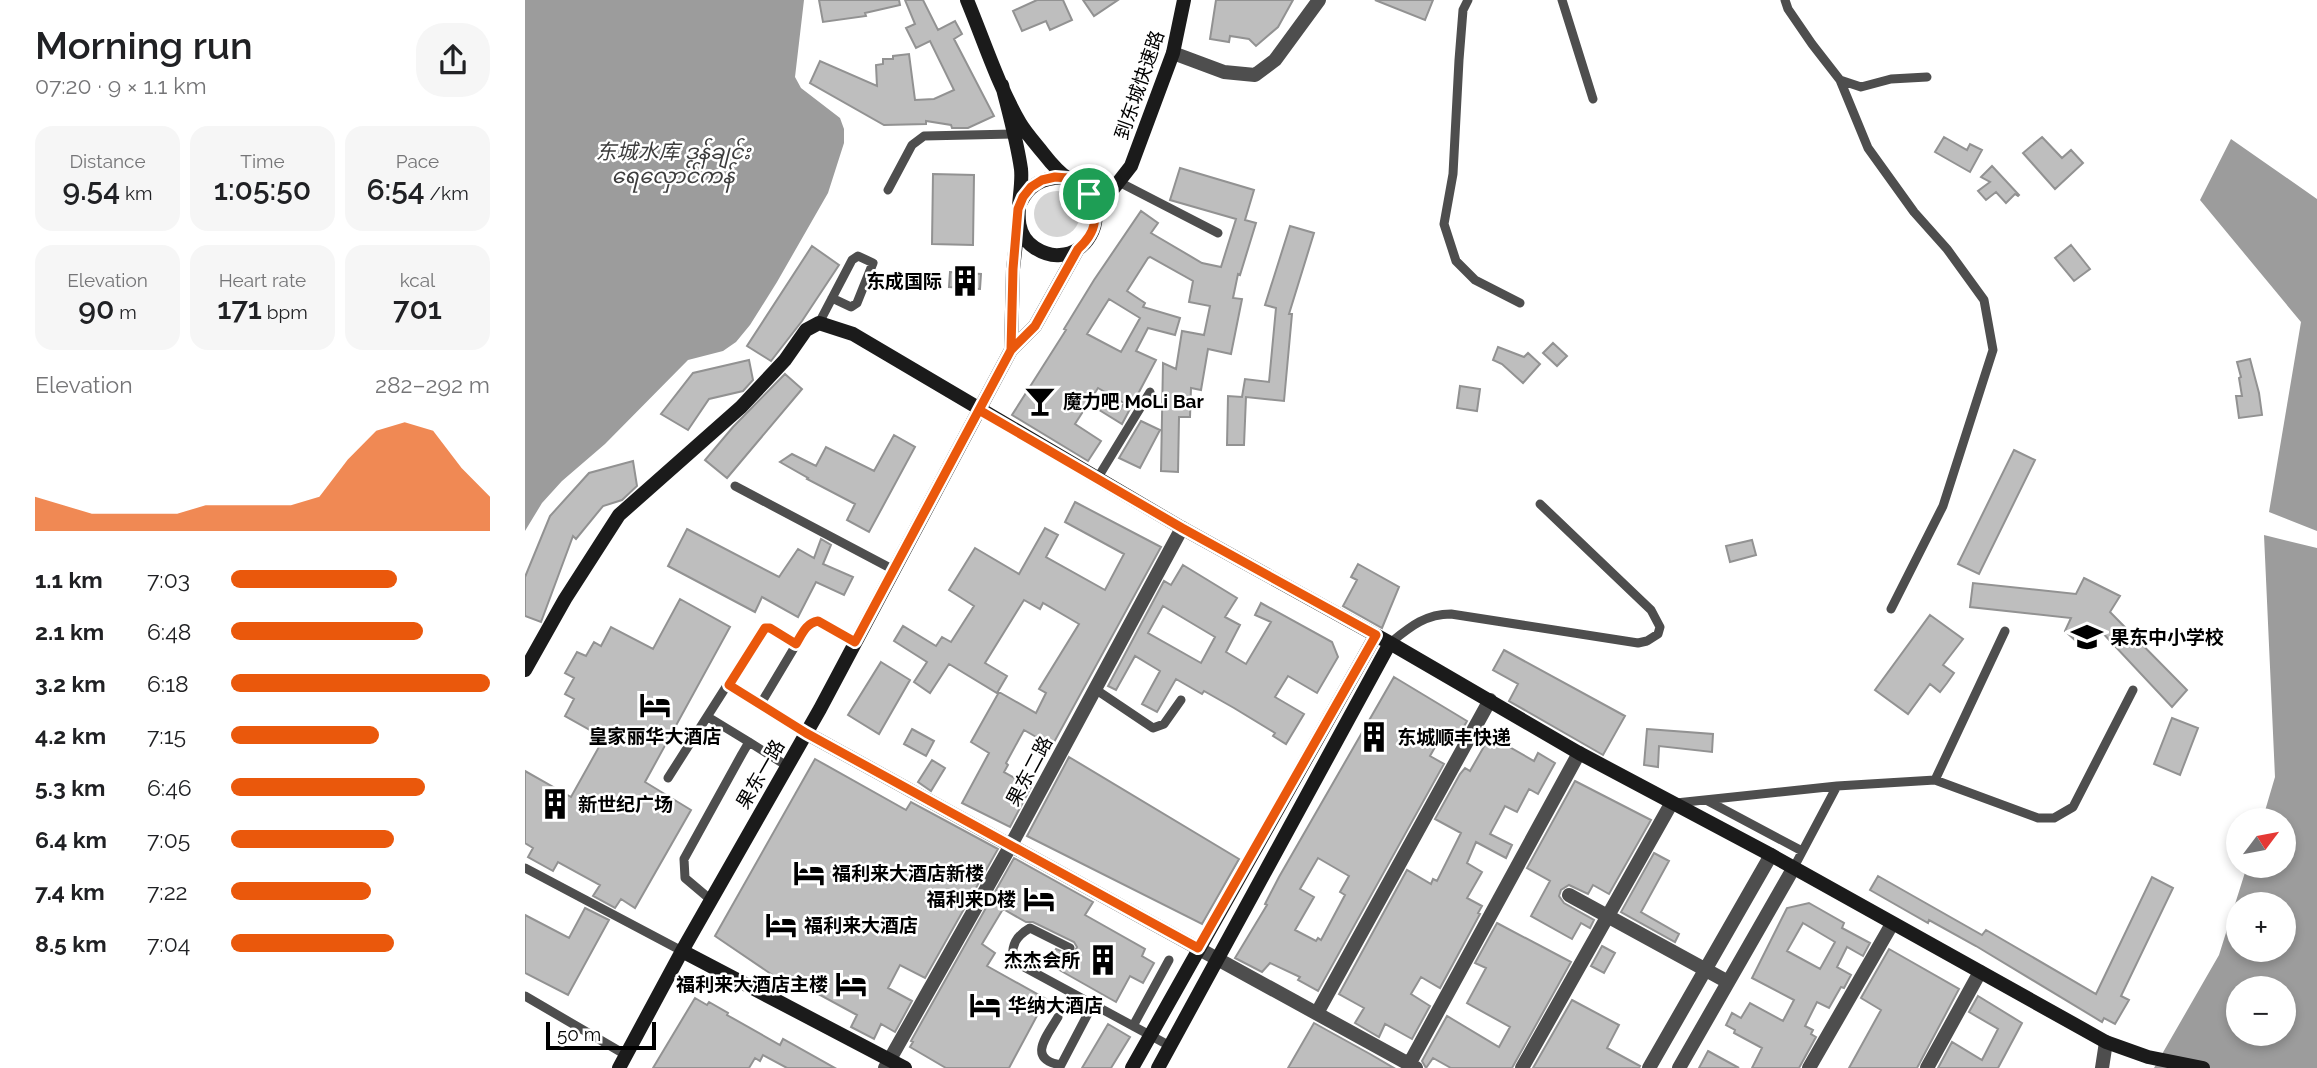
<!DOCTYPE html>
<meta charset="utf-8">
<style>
:root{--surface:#fff;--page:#f6f6f6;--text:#202124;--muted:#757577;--accent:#ea580c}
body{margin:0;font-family:Raleway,"Noto Sans SC","Noto Sans Myanmar",sans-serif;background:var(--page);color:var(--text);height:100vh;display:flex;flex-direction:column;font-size:26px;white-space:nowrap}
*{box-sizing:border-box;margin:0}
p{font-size:23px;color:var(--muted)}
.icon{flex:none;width:38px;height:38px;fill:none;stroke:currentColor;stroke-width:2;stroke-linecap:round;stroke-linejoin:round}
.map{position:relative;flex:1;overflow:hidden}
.drawer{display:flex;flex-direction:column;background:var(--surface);width:525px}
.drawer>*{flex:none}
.needle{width:46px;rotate:58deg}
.buttons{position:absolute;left:1701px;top:808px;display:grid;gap:14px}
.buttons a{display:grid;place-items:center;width:70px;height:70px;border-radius:50%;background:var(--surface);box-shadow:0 4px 10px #0003;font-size:35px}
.scale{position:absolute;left:21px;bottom:18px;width:110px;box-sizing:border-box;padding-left:7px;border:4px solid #000;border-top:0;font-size:19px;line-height:24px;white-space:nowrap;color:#000;-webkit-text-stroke:5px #fff;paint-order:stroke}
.pin{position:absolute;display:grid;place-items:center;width:60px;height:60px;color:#fff;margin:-30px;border:4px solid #fff;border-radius:50%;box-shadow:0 2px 7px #0007}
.round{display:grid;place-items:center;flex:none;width:74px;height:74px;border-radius:28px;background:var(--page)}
.headline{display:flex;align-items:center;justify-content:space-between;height:119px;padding:0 35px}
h1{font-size:38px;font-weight:600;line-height:52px}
.figures{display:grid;grid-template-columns:repeat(3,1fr);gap:10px;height:119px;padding:7px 35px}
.figures div{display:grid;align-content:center;border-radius:18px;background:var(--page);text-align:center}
.figures b{font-size:30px;font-weight:600}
.figures small{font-size:19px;font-weight:400}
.figures p{font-size:19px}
.chart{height:196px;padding:14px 35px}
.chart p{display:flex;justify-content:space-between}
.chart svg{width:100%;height:126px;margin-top:7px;fill:var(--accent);opacity:.7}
ul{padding:0 35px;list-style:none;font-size:23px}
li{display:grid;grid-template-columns:112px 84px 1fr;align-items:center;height:52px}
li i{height:18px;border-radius:9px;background:var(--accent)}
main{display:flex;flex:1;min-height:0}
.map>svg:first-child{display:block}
</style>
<main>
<section class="drawer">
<div class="headline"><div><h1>Morning run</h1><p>07:20 · 9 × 1.1 km</p></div><a class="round"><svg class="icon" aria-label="share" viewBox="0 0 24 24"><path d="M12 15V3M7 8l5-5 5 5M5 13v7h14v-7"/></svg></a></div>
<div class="figures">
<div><p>Distance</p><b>9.54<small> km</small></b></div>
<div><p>Time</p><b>1:05:50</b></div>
<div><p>Pace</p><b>6:54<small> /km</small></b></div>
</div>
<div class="figures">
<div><p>Elevation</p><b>90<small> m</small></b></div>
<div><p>Heart rate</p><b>171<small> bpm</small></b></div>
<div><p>kcal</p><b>701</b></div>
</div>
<div class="chart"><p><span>Elevation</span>282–292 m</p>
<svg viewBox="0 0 160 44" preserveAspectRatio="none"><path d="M0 44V32L10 35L20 38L30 38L40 38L50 38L60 35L70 35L80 35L90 35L100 32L110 19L120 9L130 6L140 9L150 22L160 32V44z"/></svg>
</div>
<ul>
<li><b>1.1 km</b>7:03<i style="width:64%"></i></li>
<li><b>2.1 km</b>6:48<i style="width:74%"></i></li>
<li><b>3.2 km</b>6:18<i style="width:100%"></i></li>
<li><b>4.2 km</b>7:15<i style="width:57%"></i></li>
<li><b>5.3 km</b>6:46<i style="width:75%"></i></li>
<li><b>6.4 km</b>7:05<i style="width:63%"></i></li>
<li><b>7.4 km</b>7:22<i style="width:54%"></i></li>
<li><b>8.5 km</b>7:04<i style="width:63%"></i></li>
</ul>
</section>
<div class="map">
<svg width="1792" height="1068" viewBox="0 0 1792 1068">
<rect width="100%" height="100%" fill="#fff"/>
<!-- green -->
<path fill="#d5d5d5" d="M509 214a23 23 0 1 1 46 0a23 23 0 1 1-46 0Z"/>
<!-- water -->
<path fill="#9c9c9c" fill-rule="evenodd" d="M0,0H279L270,77L276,88L315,118L319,129V143L303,193L252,282L225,325L211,342L198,351L163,360L80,444L37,481L17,503L0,531Z
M1706,139L1792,199V531L1744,512L1776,322L1675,200Z
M1739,535L1792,548V1068H1629L1694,955L1722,866H1759V821H1737L1750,777ZM1713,905H1759V950H1713ZM1713,989H1759V1034H1713Z"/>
<!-- building -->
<path fill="#bebebe" stroke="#929292" stroke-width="2" fill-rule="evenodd" d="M294,0H374L375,5L340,13L341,16L298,22Z
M380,0H398L413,30L430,21L437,34L429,39L469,116L443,128H427L426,125L401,121V124L359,125L285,83L295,61L352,86L351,65L358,64V59H368V56L384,54L390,100L409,99L429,90L405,41L391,48L381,28L390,24Z
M512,0H538L547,20L525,30L521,21L497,31L488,11Z
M558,0H593L569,16Z
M691,0H768L753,27L731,46L724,39L705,36L704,42L685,39Z
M850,0H908L900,20Z
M1419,137L1442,150L1445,144L1457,150L1445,172L1410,152Z
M1517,137L1537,158L1546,150L1558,163L1530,189L1498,153Z
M1467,166L1494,195L1493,196L1490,194L1481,203L1471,192L1461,200L1453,191L1465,182L1456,177Z
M655,168L729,190L720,220L731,223L715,275L713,274L708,298L717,299L706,354L683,349L676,390L666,388L665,417H654L653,472L636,471L638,363L651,369L657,331L679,335L685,306L664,302L668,281L625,257L623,258L602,291L620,303L618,307L655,318L650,335L623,328L611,351L631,360L597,424L571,408L576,400L595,410L599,403L573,388L550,424L576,441L563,461L487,415L541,330L539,329L569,280L616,211L633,223L626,233L677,263L696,267L711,219L645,200ZM584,299L615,318L596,352L562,334Z
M408,174L449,175L448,245L407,244Z
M765,226L789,233L764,314H767L759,401L721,397L719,445H702L703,396L717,397L720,379L744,382L751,308L740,305Z
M1546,245L1565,269L1549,281L1530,258Z
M287,246L314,265L277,321L246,361L222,346Z
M425,272L456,274L455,289L424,287Z
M1028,343L1042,356L1032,366L1018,353Z
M973,347L999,357L1003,353L1015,364L998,383L977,364L968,360Z
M1725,359L1734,393L1737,415L1714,418L1711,396H1717L1714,378L1716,377L1712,362Z
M224,360L228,380L218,391L184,399L163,430L136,414L168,373Z
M260,374L277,389L202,478L180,460L208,427Z
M935,386L955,389L952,411L932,408Z
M616,421L635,430L615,468L594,458Z
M369,435L390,447L344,532L322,520L330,504L282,479L283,478L255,462L267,454L291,466L301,447L349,471Z
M1489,450L1510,460L1454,574L1433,564Z
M108,461L112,486L97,500L78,506L51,539L48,536L16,622L0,616V577L25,516L64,473Z
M550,502L636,547L527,746L499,730L481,763L483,765L479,772L506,787L485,827L437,803L464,753L446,742L474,692L511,713L521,693L514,689L554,624L518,603L515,609L499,600L460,663L482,676L472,693L424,664L405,693L389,682L402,662L369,641L378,626L411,646L417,637L426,642L449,606L424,590L450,548L494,574L520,528L533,535L521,557L580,590L599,554L540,522Z
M162,529L254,577L273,549L289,558L296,539L306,545L298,564L328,577L319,595L291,582L273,617L237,597L230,612L143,566Z
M1227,540L1231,555L1205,562L1201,546Z
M833,564L874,587L857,628L818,606L832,580L826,577Z
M658,565L712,598L700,617L715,625L701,652L721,664L746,622L730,615L736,603L807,642L813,657L792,693L763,676L750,697L779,714L761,744L748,736L750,733L709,708L679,691L677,694L651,679L632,712L617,704L635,671L610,656L591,690L583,686L639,581L646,585ZM638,606L690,637L676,663L623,633Z
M1559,578L1595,596L1585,612L1662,690L1647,707L1574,629L1567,645L1551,641L1540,631L1546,618L1445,607L1448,583L1551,594Z
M155,599L205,627L120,782L166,810L110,908L96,899L90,908L68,896L75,885L33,862L28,871L3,857L8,848L0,843V771L46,797L79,738L40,716L49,699L40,694L49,678L40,673L52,652L61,656L69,642L76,646L86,627L128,649Z
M1405,615L1438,639L1418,665L1429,673L1422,683L1415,692L1405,684L1383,714L1350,690Z
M979,650L1100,716L1078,755L984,701L993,684L968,670Z
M356,662L385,680L354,734L323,715Z
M869,677L942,721L931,741L918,733L905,756L919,764L793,991L773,980L775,977L745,963L737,972L710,958L742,905L740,904L754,877ZM793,858L824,876L815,892L820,895L796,940L793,938L791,941L770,930L789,897L775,889Z
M1647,718L1673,728L1655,775L1629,764Z
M387,729L409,741L401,756L379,744Z
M1122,729L1188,734L1187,752L1134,746L1133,767L1119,765Z
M965,736L1009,761L1013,753L1030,763L1013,794L1004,789L992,812L980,806L965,834L987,845L981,858L951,842L942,863L957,872L942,898L957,906L953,913L955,914L915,988L896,977L886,994L905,1006L887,1039L860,1024L854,1037L830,1023L839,1008L814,994L882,870L906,884L908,879L912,881L936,833L910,819L935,774L940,768L945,771Z
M544,757L714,859L677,924L502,836Z
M290,759L381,810L386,802L473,849L400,978L375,965L363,988L387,1001L370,1032L356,1024L349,1039L326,1027L332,1015L275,984L271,991L190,936Z
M407,760L420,768L406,791L393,782Z
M1050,781L1126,820L1084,894L1068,885L1063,894L1044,885L1036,890L1034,896L1039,903L1069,920L1065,928L1056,923L1047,939L1006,916L1025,881L1002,868Z
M1129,853L1144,861L1116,912L1154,934L1150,942L1096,912Z
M489,858L568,902L560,915L620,949L617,956L629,963L618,983L605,976L591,1002L522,963L531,949L543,954L549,953L552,947L549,942L508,922H501L478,909L457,944L470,953L462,966L521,999L484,1068H421L385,1047L388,1042L386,1041Z
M1353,876L1457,935L1461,930L1571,994L1627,877L1648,888L1596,996L1604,1000L1590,1024L1579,1018L1577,1022L1451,946L1404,920L1403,923L1345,890Z
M1284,903L1319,923L1317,928L1345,943L1338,956L1322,947L1312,967L1326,975L1319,988L1316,987L1304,1008L1292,1002L1280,1026L1288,1030L1286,1034L1291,1037L1274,1068H1227L1237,1048L1209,1033L1210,1030L1201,1025L1207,1013L1216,1018L1225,1003L1258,1021L1269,1000L1227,978L1262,908ZM1278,923L1310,942L1295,969L1262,951Z
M60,908L84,920L43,995L0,973V915L44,938Z
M972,923L1046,962L987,1068H926L908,1058L901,1068L897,1061L922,1016L974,1047L985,1027L942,1003L961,968L950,963Z
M1077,946L1090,953L1079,973L1066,966Z
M1364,949L1434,989L1392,1068H1324L1356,1010L1336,998Z
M1453,996L1497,1023L1473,1068H1413L1427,1042L1457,1060L1473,1029L1444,1012Z
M170,998L182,1005L184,1002L203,1013L202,1015L255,1045L258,1039L310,1068H262L238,1055L235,1061L230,1058L224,1068H128Z
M1047,1000L1094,1025L1082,1048L1115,1066L1114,1068H1008Z
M789,1023L845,1054L869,1068H763Z
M583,1024L605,1037L586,1068H557Z
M1183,1051L1214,1068H1174Z"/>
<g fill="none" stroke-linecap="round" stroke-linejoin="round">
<!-- lane -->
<path stroke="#4e4e4e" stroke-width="9" d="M943,0L938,10L934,60L928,174L919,224L931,261L950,280L995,303
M1037,0L1068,99
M1260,0L1263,9L1287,44L1315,80L1336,87L1366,79L1402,77
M1315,80L1343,148L1389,212L1422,249L1459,300L1468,350L1418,506L1366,609
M594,182L693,233
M363,190L387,145L399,136L488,134
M294,323L327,260L333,256L348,263L332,303L326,307L307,298
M572,479L625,392
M210,486L369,570
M865,643C885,627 900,614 926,614L1113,643L1122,641L1133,634L1135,627L1126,610L1015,504
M204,685L281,733
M570,689L628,728L639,724L656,700
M235,705L281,628L287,622L293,621L330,642
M183,717L224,742
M143,778L236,632L245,628L271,644
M1410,780L1513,818H1529L1548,807L1608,690
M1183,801L1277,851
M1151,803L1312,786L1410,780L1480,631
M0,868L157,951
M1268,869L1312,786
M186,900L160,878L159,859L217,754L224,742L262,766
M545,948L505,928C491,936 486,945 488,961L645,1046
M0,996L101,1055
M533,1017C522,1036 501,1059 536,1065L568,1004
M608,1026L644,960"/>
<!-- street -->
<path stroke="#4e4e4e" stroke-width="14" d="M648,53L699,72L730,75L750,60L794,0
M281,733L891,1068
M1044,895L1203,982
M792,1013L965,700
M360,1068L486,845L657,528
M882,1068L1054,753
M997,1068L1146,804
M1124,1068L1246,855
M1154,1068L1268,869
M1284,1068L1367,924
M1402,1068L1455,972
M1577,1068L1581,1042"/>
<!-- secondary -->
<path stroke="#1b1b1b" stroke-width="14" d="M442,0C459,41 473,85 495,123C501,133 510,143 518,153C525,162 534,173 544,179C552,184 559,187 565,195C572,208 573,223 565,236C559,247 548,254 535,255C526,256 518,253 510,248C482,230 499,196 496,169C492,141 484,113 477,85
M496,202C505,182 522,176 543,178
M570,212L606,166L648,53L659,0
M486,350L488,269L493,226
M0,670L40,599L94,515L216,407L260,360L281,330L294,323L328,334L657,528L865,643L1054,753L1246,855L1581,1042L1623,1057L1678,1068
M157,951L380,1068
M94,1068L157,951L295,709L486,350L510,326L553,249
M607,1068L851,635
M633,1068L865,643"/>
</g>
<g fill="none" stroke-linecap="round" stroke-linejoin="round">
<defs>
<path id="route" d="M564,194C575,216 571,233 553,249L510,326L486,350L330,642L293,621C281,623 277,634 271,644L245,628H240L204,685L281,733L673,948L851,635L657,528L454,410L486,350L488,269L493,209L498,197L506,187L517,180L530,177L543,178L554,184L564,194"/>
</defs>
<!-- route casing -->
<use href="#route" stroke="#fff" stroke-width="14"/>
<!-- route -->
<use href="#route" stroke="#ea580c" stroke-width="9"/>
</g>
<!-- icons -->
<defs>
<symbol id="building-bare" viewBox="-9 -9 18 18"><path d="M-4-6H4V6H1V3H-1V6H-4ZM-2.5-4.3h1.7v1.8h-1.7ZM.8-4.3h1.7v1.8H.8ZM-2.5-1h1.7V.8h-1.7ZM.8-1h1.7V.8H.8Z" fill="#000" stroke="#fff" stroke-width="2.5" paint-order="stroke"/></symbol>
<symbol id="bar-bare" viewBox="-9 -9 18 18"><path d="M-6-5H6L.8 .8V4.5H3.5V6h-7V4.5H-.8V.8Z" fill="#000" stroke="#fff" stroke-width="2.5" paint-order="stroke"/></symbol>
<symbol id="school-bare" viewBox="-9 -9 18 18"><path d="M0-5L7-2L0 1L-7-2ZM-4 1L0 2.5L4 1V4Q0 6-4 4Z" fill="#000" stroke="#fff" stroke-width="2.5" paint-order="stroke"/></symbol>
<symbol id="hotel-bare" viewBox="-9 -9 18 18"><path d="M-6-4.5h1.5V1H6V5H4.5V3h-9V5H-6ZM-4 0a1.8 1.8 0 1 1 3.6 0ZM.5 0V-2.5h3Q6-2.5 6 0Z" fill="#000" stroke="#fff" stroke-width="2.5" paint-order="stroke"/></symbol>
</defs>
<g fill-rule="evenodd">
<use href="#building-bare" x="418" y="259" width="44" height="44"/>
<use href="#bar-bare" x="493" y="379" width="44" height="44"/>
<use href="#school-bare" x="1540" y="615" width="44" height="44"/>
<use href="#hotel-bare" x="108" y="683" width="44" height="44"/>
<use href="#building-bare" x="827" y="715" width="44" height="44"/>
<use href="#building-bare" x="8" y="782" width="44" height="44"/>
<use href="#hotel-bare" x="262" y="851" width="44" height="44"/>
<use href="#hotel-bare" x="492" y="877" width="44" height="44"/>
<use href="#hotel-bare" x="234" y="903" width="44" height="44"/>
<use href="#building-bare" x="556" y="938" width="44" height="44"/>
<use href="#hotel-bare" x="304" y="962" width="44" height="44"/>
<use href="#hotel-bare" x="438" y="983" width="44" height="44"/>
</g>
<g text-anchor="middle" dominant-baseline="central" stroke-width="5" stroke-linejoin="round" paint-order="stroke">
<!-- street labels -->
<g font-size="19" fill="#000" stroke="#fff">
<text transform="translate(614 85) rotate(-71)">到东城快速路</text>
<text transform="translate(504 771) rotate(-62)">果东二路</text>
<text transform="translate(235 774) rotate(-60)">果东一路</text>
</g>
<!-- poi labels -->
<g font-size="19" font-weight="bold" fill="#000" stroke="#fff" text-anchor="start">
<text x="417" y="281" text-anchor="end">东成国际</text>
<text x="538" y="401">魔力吧 MoLi Bar</text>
<text x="1585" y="637">果东中小学校</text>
<text x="130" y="736" text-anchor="middle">皇家丽华大酒店</text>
<text x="872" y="737">东城顺丰快递</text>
<text x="53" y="804">新世纪广场</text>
<text x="307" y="873">福利来大酒店新楼</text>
<text x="491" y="899" text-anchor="end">福利来D楼</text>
<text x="279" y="925">福利来大酒店</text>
<text x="555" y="960" text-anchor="end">杰杰会所</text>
<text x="303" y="984" text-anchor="end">福利来大酒店主楼</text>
<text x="483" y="1005">华纳大酒店</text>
</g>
<!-- water labels -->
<g font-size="21" font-style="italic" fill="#3d3d3d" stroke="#fff">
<text x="148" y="151">东城水库 ဒွန်ချင်း<tspan x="148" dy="24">ရေလှောင်ကန်</tspan></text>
</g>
</g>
</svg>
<div class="buttons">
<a><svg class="needle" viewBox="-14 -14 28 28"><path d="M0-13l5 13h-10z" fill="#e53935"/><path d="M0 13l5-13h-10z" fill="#757577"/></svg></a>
<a>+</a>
<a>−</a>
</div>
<div class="scale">50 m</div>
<div class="pin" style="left:564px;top:194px;background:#1e9e55"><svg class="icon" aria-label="arrive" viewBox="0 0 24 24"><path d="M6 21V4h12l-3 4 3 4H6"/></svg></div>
</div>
</main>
